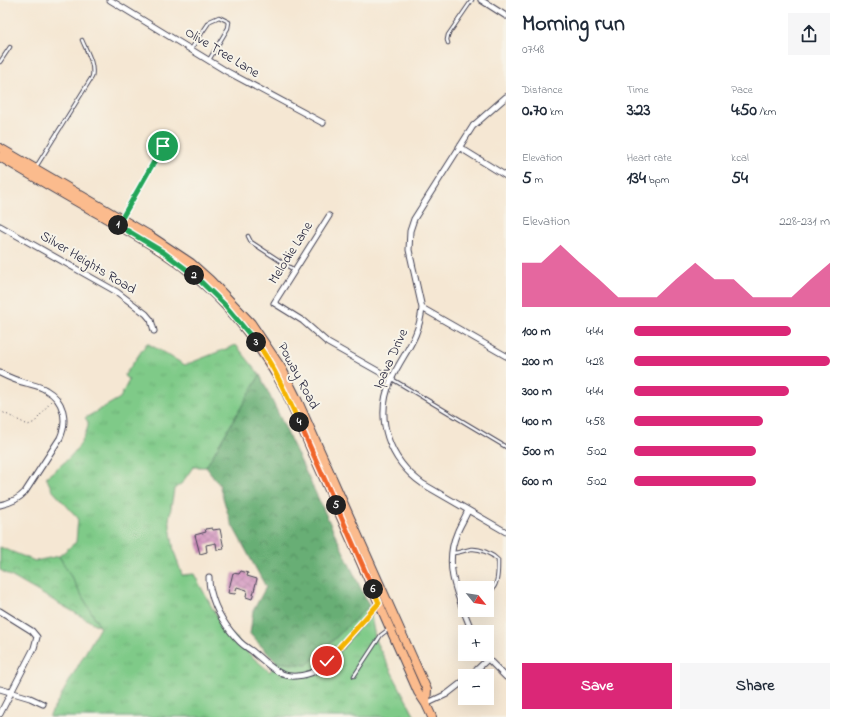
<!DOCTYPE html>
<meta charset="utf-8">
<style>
:root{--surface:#fff;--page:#f6f6f7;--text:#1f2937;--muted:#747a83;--accent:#db2777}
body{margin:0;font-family:"Indie Flower",sans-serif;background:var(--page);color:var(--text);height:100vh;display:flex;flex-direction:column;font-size:15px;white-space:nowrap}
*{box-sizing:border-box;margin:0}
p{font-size:13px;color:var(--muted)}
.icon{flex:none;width:22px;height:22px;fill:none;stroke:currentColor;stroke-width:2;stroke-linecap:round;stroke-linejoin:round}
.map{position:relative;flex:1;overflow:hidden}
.details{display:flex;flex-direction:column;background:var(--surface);width:340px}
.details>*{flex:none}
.needle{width:26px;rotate:120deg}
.fabs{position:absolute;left:458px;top:581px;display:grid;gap:8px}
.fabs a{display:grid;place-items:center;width:36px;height:36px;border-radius:0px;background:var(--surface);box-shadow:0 4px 16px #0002;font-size:20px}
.pin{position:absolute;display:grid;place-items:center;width:34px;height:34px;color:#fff;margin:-17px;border:2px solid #fff;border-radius:50%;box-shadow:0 1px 4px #0007}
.km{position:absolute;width:20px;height:20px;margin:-10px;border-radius:50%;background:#222;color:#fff;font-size:11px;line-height:20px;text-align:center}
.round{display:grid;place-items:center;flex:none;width:42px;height:42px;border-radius:0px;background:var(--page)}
.summary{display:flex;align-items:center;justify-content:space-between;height:68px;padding:0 16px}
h1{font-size:22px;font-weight:700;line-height:30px}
.stats{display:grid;grid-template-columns:repeat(3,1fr);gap:6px;height:68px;padding:4px 16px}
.stats div{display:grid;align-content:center}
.stats b{font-size:17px;font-weight:700}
.stats small{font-size:11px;font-weight:400}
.stats p{font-size:11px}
.chart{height:112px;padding:8px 16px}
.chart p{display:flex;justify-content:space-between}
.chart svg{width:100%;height:72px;margin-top:4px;fill:var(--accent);opacity:.7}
.primary-button{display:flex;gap:8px;margin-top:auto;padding:8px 16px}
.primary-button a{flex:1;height:46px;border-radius:0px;background:var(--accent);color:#fff;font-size:16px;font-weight:700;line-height:46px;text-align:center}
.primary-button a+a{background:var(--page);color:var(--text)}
ul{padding:0 16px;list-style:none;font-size:13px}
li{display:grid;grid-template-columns:64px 48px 1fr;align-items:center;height:30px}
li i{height:10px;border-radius:5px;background:var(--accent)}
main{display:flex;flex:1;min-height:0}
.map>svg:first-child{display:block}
</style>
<main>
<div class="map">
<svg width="506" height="717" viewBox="0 0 506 717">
<defs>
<pattern id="grass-tufts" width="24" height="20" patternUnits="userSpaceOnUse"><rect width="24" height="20" fill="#7fca88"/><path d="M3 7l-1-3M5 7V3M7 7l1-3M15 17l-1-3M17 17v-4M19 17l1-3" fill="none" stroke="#6dad76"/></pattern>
<pattern id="forest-crowns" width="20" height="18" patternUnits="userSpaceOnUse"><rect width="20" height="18" fill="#67ae74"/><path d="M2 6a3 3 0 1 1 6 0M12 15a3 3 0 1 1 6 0" fill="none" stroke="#548d60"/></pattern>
<pattern id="park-crowns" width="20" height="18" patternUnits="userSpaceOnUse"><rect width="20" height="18" fill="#7fca88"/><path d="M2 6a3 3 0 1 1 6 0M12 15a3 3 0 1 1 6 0" fill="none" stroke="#6dad76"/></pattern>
<pattern id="building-cross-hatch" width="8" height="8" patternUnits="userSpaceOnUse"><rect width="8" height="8" fill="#d292be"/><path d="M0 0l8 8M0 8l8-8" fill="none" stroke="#aa779c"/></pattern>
</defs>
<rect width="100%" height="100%" fill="#f7f3e8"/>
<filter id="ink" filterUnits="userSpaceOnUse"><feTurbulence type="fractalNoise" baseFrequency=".025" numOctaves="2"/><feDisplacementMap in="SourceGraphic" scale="8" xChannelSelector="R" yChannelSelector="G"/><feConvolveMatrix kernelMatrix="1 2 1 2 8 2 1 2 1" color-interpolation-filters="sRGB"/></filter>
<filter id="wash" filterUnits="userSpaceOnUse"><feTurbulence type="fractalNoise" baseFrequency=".012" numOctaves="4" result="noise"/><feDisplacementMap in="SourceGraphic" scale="16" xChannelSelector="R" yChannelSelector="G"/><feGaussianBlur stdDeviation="0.9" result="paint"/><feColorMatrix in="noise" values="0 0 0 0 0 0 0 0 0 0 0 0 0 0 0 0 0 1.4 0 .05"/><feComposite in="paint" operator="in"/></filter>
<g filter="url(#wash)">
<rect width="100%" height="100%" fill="#f5e7d3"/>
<!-- grass -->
<path fill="url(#grass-tufts)" stroke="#507662" d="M147,343L185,365L236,345L260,375L206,467H193L182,483L174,489L169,520L174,551L182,575L194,574L223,628L236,638L249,654L270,672L276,662L307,665L369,606L376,642L415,717H49L100,627L59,556L76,542L78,518L52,490L46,477C63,464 78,453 86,432C88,426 90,423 85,418L120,398L129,380L124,376Z"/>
<!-- forest -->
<path fill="url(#forest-crowns)" stroke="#446858" d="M260,375L369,606L307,665L276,662L250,634L253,611L266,587L230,521L219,484L206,467Z"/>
<!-- park -->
<path fill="url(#park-crowns)" stroke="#507662" d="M0,547L35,561L59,556L100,627L0,570Z"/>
<g id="blocks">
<!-- building -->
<path fill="url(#building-cross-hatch)" d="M212,528L213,530L220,529L224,549L217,550L216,543L206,545L207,552L200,554L195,535L206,532L205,529Z
M241,571L248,573L247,576L257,579L252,599L246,597L247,590L237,587L235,594L228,593L233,573L239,574Z"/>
</g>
</g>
<g filter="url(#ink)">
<use href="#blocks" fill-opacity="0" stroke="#424052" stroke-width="1"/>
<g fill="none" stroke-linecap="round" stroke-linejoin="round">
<defs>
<path id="lane" d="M448,43L447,40L448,35L472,0
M191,49L210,21L219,17L229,22L228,28L209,60
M0,62L10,47
M36,167L92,77C95,64 87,52 82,40
M122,217L163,146
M248,236L251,242L294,270
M392,379L506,447
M452,553C459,553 465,550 471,549C480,548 492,554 498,560C498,572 499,587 487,594
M456,589H465
M354,676L381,635L389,629"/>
<path id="street" d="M110,0L226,71L323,123
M481,0L506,16
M506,97L473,126L414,219L410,231L409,250L422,308C419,340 403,353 391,380C374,419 389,460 423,484L506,532
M459,147L506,176
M329,216L274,303L303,321L328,343L392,379
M0,226L117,292L146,314L151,320L154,331
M422,308L506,356
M0,373C8,377 17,381 26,383C33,385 40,386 46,390C64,400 68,420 60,438L25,492C18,500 10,503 0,505
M468,510C465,518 460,525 457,533C442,568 460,600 472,632
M209,577C209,582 209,587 211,592C215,610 227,629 240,642C244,646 248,648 252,651C273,668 281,683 311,673C328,666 365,618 379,603
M0,611L32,631L37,637L34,648L0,714
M485,654L488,659L506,677
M470,676L488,659
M0,689L30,698L43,704
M426,704L447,694L465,680"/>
<path id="primary" d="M0,148L149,235L191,263L210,280L251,323L282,369L296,397L427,690L426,704
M0,157C34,177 68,197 102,216C136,236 171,254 200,281C236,312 262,349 285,390L418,692L426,704L432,717"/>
</defs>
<!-- lane casing -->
<use href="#lane" stroke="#424052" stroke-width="4.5"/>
<!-- street casing -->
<use href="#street" stroke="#424052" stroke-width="7"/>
<!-- primary casing -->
<use href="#primary" stroke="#424052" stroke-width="10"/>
<!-- path -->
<path stroke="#424052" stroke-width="1" stroke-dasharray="1 3" stroke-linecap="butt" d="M0,411L28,425L35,422L51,401"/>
<!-- lane -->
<use href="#lane" stroke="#fff" stroke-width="2.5"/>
<!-- street -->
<use href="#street" stroke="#fff" stroke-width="5"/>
<!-- primary -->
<use href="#primary" stroke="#fbbb8d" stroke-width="8"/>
</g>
</g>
<g fill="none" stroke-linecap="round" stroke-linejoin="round" filter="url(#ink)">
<defs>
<path id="split-1" d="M118,225L163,146"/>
<path id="split-2" d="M118,225L163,252L194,275"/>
<path id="split-3" d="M194,275L224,304L256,342"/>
<path id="split-4" d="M256,342C274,365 286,395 299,422"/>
<path id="split-5" d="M299,422L336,505"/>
<path id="split-6" d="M336,505L373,589"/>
<path id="split-7" d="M327,661L379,603L373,589"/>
</defs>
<!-- split-1 casing -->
<use href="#split-1" stroke="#fff" stroke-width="8"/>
<!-- split-2 casing -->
<use href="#split-2" stroke="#fff" stroke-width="8"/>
<!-- split-3 casing -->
<use href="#split-3" stroke="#fff" stroke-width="8"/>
<!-- split-4 casing -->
<use href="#split-4" stroke="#fff" stroke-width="8"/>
<!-- split-5 casing -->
<use href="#split-5" stroke="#fff" stroke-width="8"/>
<!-- split-6 casing -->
<use href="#split-6" stroke="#fff" stroke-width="8"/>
<!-- split-7 casing -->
<use href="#split-7" stroke="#fff" stroke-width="8"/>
<!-- split-1 -->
<use href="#split-1" stroke="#22a559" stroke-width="5"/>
<!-- split-2 -->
<use href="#split-2" stroke="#22a559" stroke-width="5"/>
<!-- split-3 -->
<use href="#split-3" stroke="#22a559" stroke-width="5"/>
<!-- split-4 -->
<use href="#split-4" stroke="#f5b400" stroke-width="5"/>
<!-- split-5 -->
<use href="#split-5" stroke="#f0652b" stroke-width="5"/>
<!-- split-6 -->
<use href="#split-6" stroke="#f0652b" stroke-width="5"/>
<!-- split-7 -->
<use href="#split-7" stroke="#f5b400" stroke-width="5"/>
</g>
<g text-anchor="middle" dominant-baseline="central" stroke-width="4" stroke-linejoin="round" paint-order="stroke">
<!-- street labels -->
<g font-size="14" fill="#22223b" stroke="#f7f3e8">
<text transform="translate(222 53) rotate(31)">Olive Tree Lane</text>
<text transform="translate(291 253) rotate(-58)">Melodie Lane</text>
<text transform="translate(88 263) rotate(31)">Silver Heights Road</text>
<text transform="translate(391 359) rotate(-65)">Ipava Drive</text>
<text transform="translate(298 376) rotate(62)">Poway Road</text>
</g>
</g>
</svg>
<div class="fabs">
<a><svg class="needle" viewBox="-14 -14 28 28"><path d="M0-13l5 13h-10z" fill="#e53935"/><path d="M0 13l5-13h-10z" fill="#747a83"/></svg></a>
<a>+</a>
<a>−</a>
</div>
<div class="pin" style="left:163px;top:146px;background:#1e9e55"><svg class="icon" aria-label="arrive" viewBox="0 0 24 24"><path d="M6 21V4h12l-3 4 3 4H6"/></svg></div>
<div class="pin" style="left:327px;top:661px;background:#d93025"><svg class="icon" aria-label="check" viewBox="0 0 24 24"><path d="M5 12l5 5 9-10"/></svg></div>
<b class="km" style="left:118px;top:225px">1</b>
<b class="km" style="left:194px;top:275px">2</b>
<b class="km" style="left:256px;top:342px">3</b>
<b class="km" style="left:299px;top:422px">4</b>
<b class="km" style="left:336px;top:505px">5</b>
<b class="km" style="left:373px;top:589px">6</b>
</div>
<section class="details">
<div class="summary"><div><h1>Morning run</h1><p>07:48</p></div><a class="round"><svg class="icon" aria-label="share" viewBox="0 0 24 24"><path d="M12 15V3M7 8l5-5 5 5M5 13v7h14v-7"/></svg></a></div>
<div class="stats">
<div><p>Distance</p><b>0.70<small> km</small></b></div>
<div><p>Time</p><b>3:23</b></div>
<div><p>Pace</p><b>4:50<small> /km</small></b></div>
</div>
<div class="stats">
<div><p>Elevation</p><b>5<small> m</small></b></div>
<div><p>Heart rate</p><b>134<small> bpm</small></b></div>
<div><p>kcal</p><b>54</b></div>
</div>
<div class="chart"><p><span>Elevation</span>228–231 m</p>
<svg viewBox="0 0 160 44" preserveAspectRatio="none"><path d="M0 44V17L10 17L20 6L30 17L40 27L50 38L60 38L70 38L80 27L90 17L100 27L110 27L120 38L130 38L140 38L150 27L160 17V44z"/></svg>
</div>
<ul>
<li><b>100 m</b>4:44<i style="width:80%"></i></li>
<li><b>200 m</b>4:28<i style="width:100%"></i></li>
<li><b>300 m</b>4:44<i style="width:79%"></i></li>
<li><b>400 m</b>4:58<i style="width:66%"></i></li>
<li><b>500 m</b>5:02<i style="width:62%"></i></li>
<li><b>600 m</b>5:02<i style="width:62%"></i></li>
</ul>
<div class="primary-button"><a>Save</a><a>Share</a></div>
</section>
</main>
